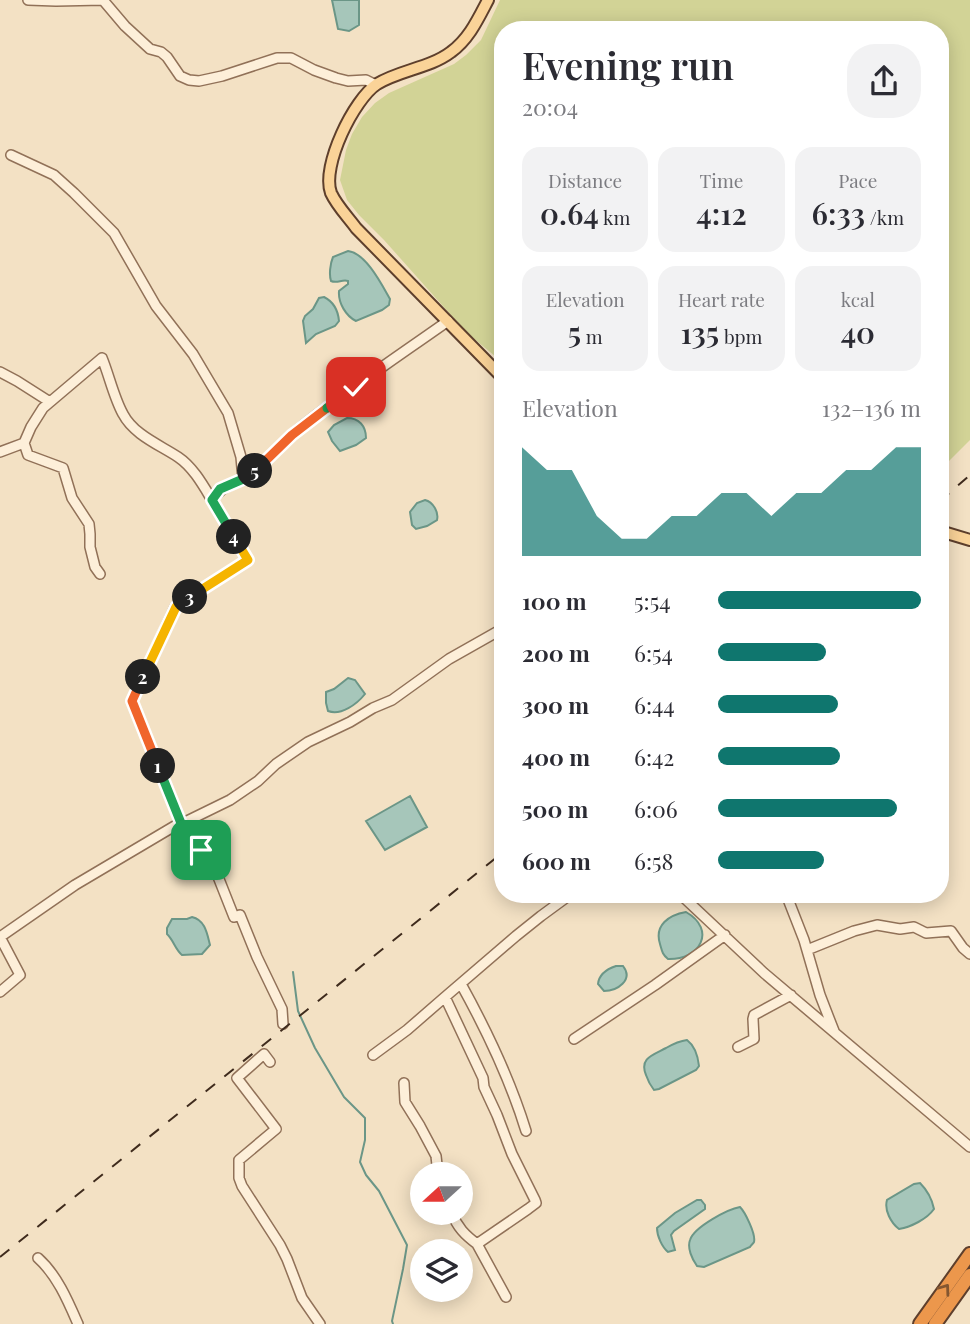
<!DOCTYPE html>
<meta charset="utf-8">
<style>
:root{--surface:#fff;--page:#f2f2f3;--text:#2b2b33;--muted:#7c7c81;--accent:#0f766e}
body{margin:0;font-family:"Playfair Display",serif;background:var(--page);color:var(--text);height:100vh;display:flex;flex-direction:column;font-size:26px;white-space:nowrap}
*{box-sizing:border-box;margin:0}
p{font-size:23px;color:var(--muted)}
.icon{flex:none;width:38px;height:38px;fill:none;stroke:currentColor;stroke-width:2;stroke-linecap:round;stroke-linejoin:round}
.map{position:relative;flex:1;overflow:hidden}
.sheet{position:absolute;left:494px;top:21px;width:455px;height:882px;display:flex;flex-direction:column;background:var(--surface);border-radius:28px;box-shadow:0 4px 18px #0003}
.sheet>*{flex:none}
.needle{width:46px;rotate:249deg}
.buttons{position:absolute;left:410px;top:1162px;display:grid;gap:14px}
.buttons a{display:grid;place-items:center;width:63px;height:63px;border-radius:50%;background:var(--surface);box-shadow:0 4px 18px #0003;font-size:35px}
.pin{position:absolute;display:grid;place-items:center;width:60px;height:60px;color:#fff;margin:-30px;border-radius:14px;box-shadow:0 4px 10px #0006}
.km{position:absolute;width:35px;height:35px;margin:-18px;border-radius:50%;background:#222;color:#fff;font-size:19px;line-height:35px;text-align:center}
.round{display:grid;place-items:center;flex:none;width:74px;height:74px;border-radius:28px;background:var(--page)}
.head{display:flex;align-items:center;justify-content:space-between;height:119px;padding:0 28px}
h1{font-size:38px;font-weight:600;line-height:52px}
.metrics{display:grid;grid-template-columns:repeat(3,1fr);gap:10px;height:119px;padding:7px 28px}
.metrics div{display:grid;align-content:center;border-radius:18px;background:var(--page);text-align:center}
.metrics b{font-size:30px;font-weight:600}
.metrics small{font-size:19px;font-weight:400}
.metrics p{font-size:19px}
.chart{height:196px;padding:14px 28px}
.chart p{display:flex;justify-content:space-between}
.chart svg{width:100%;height:126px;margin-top:7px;fill:var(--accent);opacity:.7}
ul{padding:0 28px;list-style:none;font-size:23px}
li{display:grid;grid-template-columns:112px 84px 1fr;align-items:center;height:52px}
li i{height:18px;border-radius:9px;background:var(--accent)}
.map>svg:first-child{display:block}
</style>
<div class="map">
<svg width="970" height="1324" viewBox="0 0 970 1324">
<rect width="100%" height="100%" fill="#f3e1c4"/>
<!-- green -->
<path fill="#d2d396" d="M500,0H970V440L940,470V30H502V362L466,332L384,240L359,215L347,200L340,180L346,150L352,134L362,117L375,103L389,93L454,64L466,55L481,40Z"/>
<!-- water -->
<path fill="#a6c6ba" stroke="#6b9687" stroke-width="2" d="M332,0H359V25L349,31L338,29Z
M348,251C366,253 382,285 390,299L389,305L382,310L356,321C346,316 338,303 339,291L348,284V281C342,279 337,284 331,281C329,275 330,264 333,257Z
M324,297C334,302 338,310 339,321L335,326L316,334L306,343L303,321L305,316L313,309L319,298Z
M347,418C359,418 366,426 366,438L356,445L340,451L332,441L328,432L334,425Z
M425,500C433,502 439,512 437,520L427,526L416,529L412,525L410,512L417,503Z
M348,678L355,680L365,694C357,704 341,716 328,711L326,703V692L334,689Z
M410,796L427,827L385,850L366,821Z
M686,912C717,930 700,960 668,959C662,954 662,951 660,944C654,925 669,915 686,912Z
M192,917C205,920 207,933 210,945L202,954L182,955C175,949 174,941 167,934V928L172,919H187Z
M616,966H623C634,980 617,991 604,991L598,984C599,974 607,969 616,966Z
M687,1040C695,1046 698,1057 699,1066L696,1070L659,1089L654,1090C650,1085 648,1081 646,1075C639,1058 653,1055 666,1048C673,1044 679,1041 687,1040Z
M920,1183C927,1190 932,1199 934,1209C927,1219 911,1227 899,1229C891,1223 884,1210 887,1200L914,1184Z
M697,1200H701L705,1205V1209L674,1231L671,1235L675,1250L668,1252C662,1247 657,1236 657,1228L675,1213Z
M740,1207C745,1212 756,1234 754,1242C753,1244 751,1245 750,1247L704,1267L697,1266C692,1259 687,1248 690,1240C694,1227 728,1209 740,1207Z"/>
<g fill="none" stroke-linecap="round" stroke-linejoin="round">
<!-- stream -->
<path stroke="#6b9687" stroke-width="2" d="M293,972L298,1011L315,1048L344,1097L365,1118V1140L360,1162L366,1175L379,1191L407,1245L403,1269L392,1321L393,1324"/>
<defs>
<path id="minor" d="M28,0L56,1L103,0L125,26L150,49L161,52L167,57L180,76L189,80L199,81L222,76L277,58H291L314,70L336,78L348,81L366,80L376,85
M11,155L54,175L74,193L114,233L156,306L193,354L228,413L241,457L243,479
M0,372L17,381L50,402
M24,443L28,455L63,468L72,498L89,524L90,534V547L95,567L100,574
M0,452L24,443L31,427L43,408L102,358C109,375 114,398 123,414C134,435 160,445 178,457C193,467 203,485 212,500C225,482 240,484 256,470C270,458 281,444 295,432C344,392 397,357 448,321
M212,500L248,560L175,607L132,701L185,833L215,869L234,917L240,915L257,957L282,1009L283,1024
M680,894L764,973L970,1147
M786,894L804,940L820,995L834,1031
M807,950L854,931L877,925L900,929L914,927L926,933L951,931L963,948L970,954
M461,984C487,1031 510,1079 526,1131
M0,992L20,975L0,937L75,885L178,824H181L230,800L258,781L276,764L308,742L350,722L373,708L392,700L449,659L502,629
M574,1039L655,985L725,935
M738,1047L754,1039L753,1019L754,1015L791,995
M373,1055L407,1030L445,997
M270,1062L264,1054L237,1078L276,1129L239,1160V1178L242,1186L280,1245L287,1259L302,1298L320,1324
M404,1083L405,1102L420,1126L436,1156L438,1174
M452,1213C457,1227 465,1235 477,1244
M38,1258C57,1275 68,1301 78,1324
M506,1297L477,1244L528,1209L536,1203L535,1200L512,1154L497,1115L484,1087L483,1078L445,997L516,936L541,916L571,894"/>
<path id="major" d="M488,0C478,19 469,39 451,52C430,68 400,70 377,84C354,99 321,166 331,193C337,206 348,217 356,228L502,377
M940,531L970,540"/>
<path id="highway" d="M920,1324L970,1254
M935,1324L970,1275"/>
</defs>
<!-- minor casing -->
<use href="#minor" stroke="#917158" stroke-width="12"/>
<!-- major casing -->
<use href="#major" stroke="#5e3f2c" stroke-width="14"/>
<!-- highway casing -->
<use href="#highway" stroke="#5e3f2c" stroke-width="16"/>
<!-- minor -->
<use href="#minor" stroke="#fdefd9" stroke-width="9"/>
<!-- major -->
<use href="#major" stroke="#fad398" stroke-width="10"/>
<!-- highway -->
<use href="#highway" stroke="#ec974c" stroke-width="12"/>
<!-- rail -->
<path stroke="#3f2b1d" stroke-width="2" stroke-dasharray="12 12" stroke-linecap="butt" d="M940,501L970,475
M0,1257L502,853"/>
</g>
<!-- one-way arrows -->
<defs><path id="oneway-chevron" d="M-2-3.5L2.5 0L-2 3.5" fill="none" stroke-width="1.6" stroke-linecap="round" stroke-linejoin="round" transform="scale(1.75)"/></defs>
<use stroke="#845630" href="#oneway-chevron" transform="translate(945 1289) rotate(-54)"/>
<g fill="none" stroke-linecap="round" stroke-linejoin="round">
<defs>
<path id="split-1" d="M158,766L185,833L201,850"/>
<path id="split-2" d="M143,677L132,701L158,766"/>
<path id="split-3" d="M143,677L176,607L190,597"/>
<path id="split-4" d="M190,597L248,560L234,537"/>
<path id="split-5" d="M234,537L212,500L220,489L243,479L255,471"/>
<path id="split-6" d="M255,471L292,435L327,408"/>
<path id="split-7" d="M327,408L356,387"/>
</defs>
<!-- split-1 casing -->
<use href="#split-1" stroke="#fff" stroke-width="14"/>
<!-- split-2 casing -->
<use href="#split-2" stroke="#fff" stroke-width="14"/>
<!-- split-3 casing -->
<use href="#split-3" stroke="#fff" stroke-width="14"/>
<!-- split-4 casing -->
<use href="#split-4" stroke="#fff" stroke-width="14"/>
<!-- split-5 casing -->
<use href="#split-5" stroke="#fff" stroke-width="14"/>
<!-- split-6 casing -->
<use href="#split-6" stroke="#fff" stroke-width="14"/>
<!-- split-7 casing -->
<use href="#split-7" stroke="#fff" stroke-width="14"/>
<!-- split-1 -->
<use href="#split-1" stroke="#22a559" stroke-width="9"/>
<!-- split-2 -->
<use href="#split-2" stroke="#f0652b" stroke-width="9"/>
<!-- split-3 -->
<use href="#split-3" stroke="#f5b400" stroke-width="9"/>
<!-- split-4 -->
<use href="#split-4" stroke="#f5b400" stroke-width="9"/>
<!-- split-5 -->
<use href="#split-5" stroke="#22a559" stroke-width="9"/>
<!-- split-6 -->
<use href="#split-6" stroke="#f0652b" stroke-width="9"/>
<!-- split-7 -->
<use href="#split-7" stroke="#22a559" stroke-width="9"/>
</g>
</svg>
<div class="buttons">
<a><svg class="needle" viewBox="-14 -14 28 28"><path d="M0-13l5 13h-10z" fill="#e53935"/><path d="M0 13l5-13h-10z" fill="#7c7c81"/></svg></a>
<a><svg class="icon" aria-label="layers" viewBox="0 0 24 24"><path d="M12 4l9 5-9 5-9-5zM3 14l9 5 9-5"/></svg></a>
</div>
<div class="pin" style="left:201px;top:850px;background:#1e9e55"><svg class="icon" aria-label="arrive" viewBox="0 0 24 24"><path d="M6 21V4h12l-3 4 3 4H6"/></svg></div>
<div class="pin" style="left:356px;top:387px;background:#d93025"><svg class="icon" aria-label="check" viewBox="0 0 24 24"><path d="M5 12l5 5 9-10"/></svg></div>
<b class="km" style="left:158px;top:766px">1</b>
<b class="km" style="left:143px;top:677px">2</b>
<b class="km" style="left:190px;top:597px">3</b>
<b class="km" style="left:234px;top:537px">4</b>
<b class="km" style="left:255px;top:471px">5</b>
<section class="sheet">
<div class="head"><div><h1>Evening run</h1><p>20:04</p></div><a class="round"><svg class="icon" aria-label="share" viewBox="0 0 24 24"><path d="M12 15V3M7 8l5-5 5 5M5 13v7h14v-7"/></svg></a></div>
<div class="metrics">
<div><p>Distance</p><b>0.64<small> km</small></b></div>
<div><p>Time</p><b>4:12</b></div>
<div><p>Pace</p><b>6:33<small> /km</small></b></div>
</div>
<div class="metrics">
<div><p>Elevation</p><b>5<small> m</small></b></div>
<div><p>Heart rate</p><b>135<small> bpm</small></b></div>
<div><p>kcal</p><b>40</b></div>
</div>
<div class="chart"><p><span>Elevation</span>132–136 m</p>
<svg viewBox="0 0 160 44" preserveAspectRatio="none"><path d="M0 44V6L10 14L20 14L30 30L40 38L50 38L60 30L70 30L80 22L90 22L100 30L110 22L120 22L130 14L140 14L150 6L160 6V44z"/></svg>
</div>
<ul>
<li><b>100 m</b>5:54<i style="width:100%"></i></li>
<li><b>200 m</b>6:54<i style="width:53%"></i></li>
<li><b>300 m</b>6:44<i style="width:59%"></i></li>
<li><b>400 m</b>6:42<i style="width:60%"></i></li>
<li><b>500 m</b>6:06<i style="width:88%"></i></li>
<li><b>600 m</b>6:58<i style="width:52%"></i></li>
</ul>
</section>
</div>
